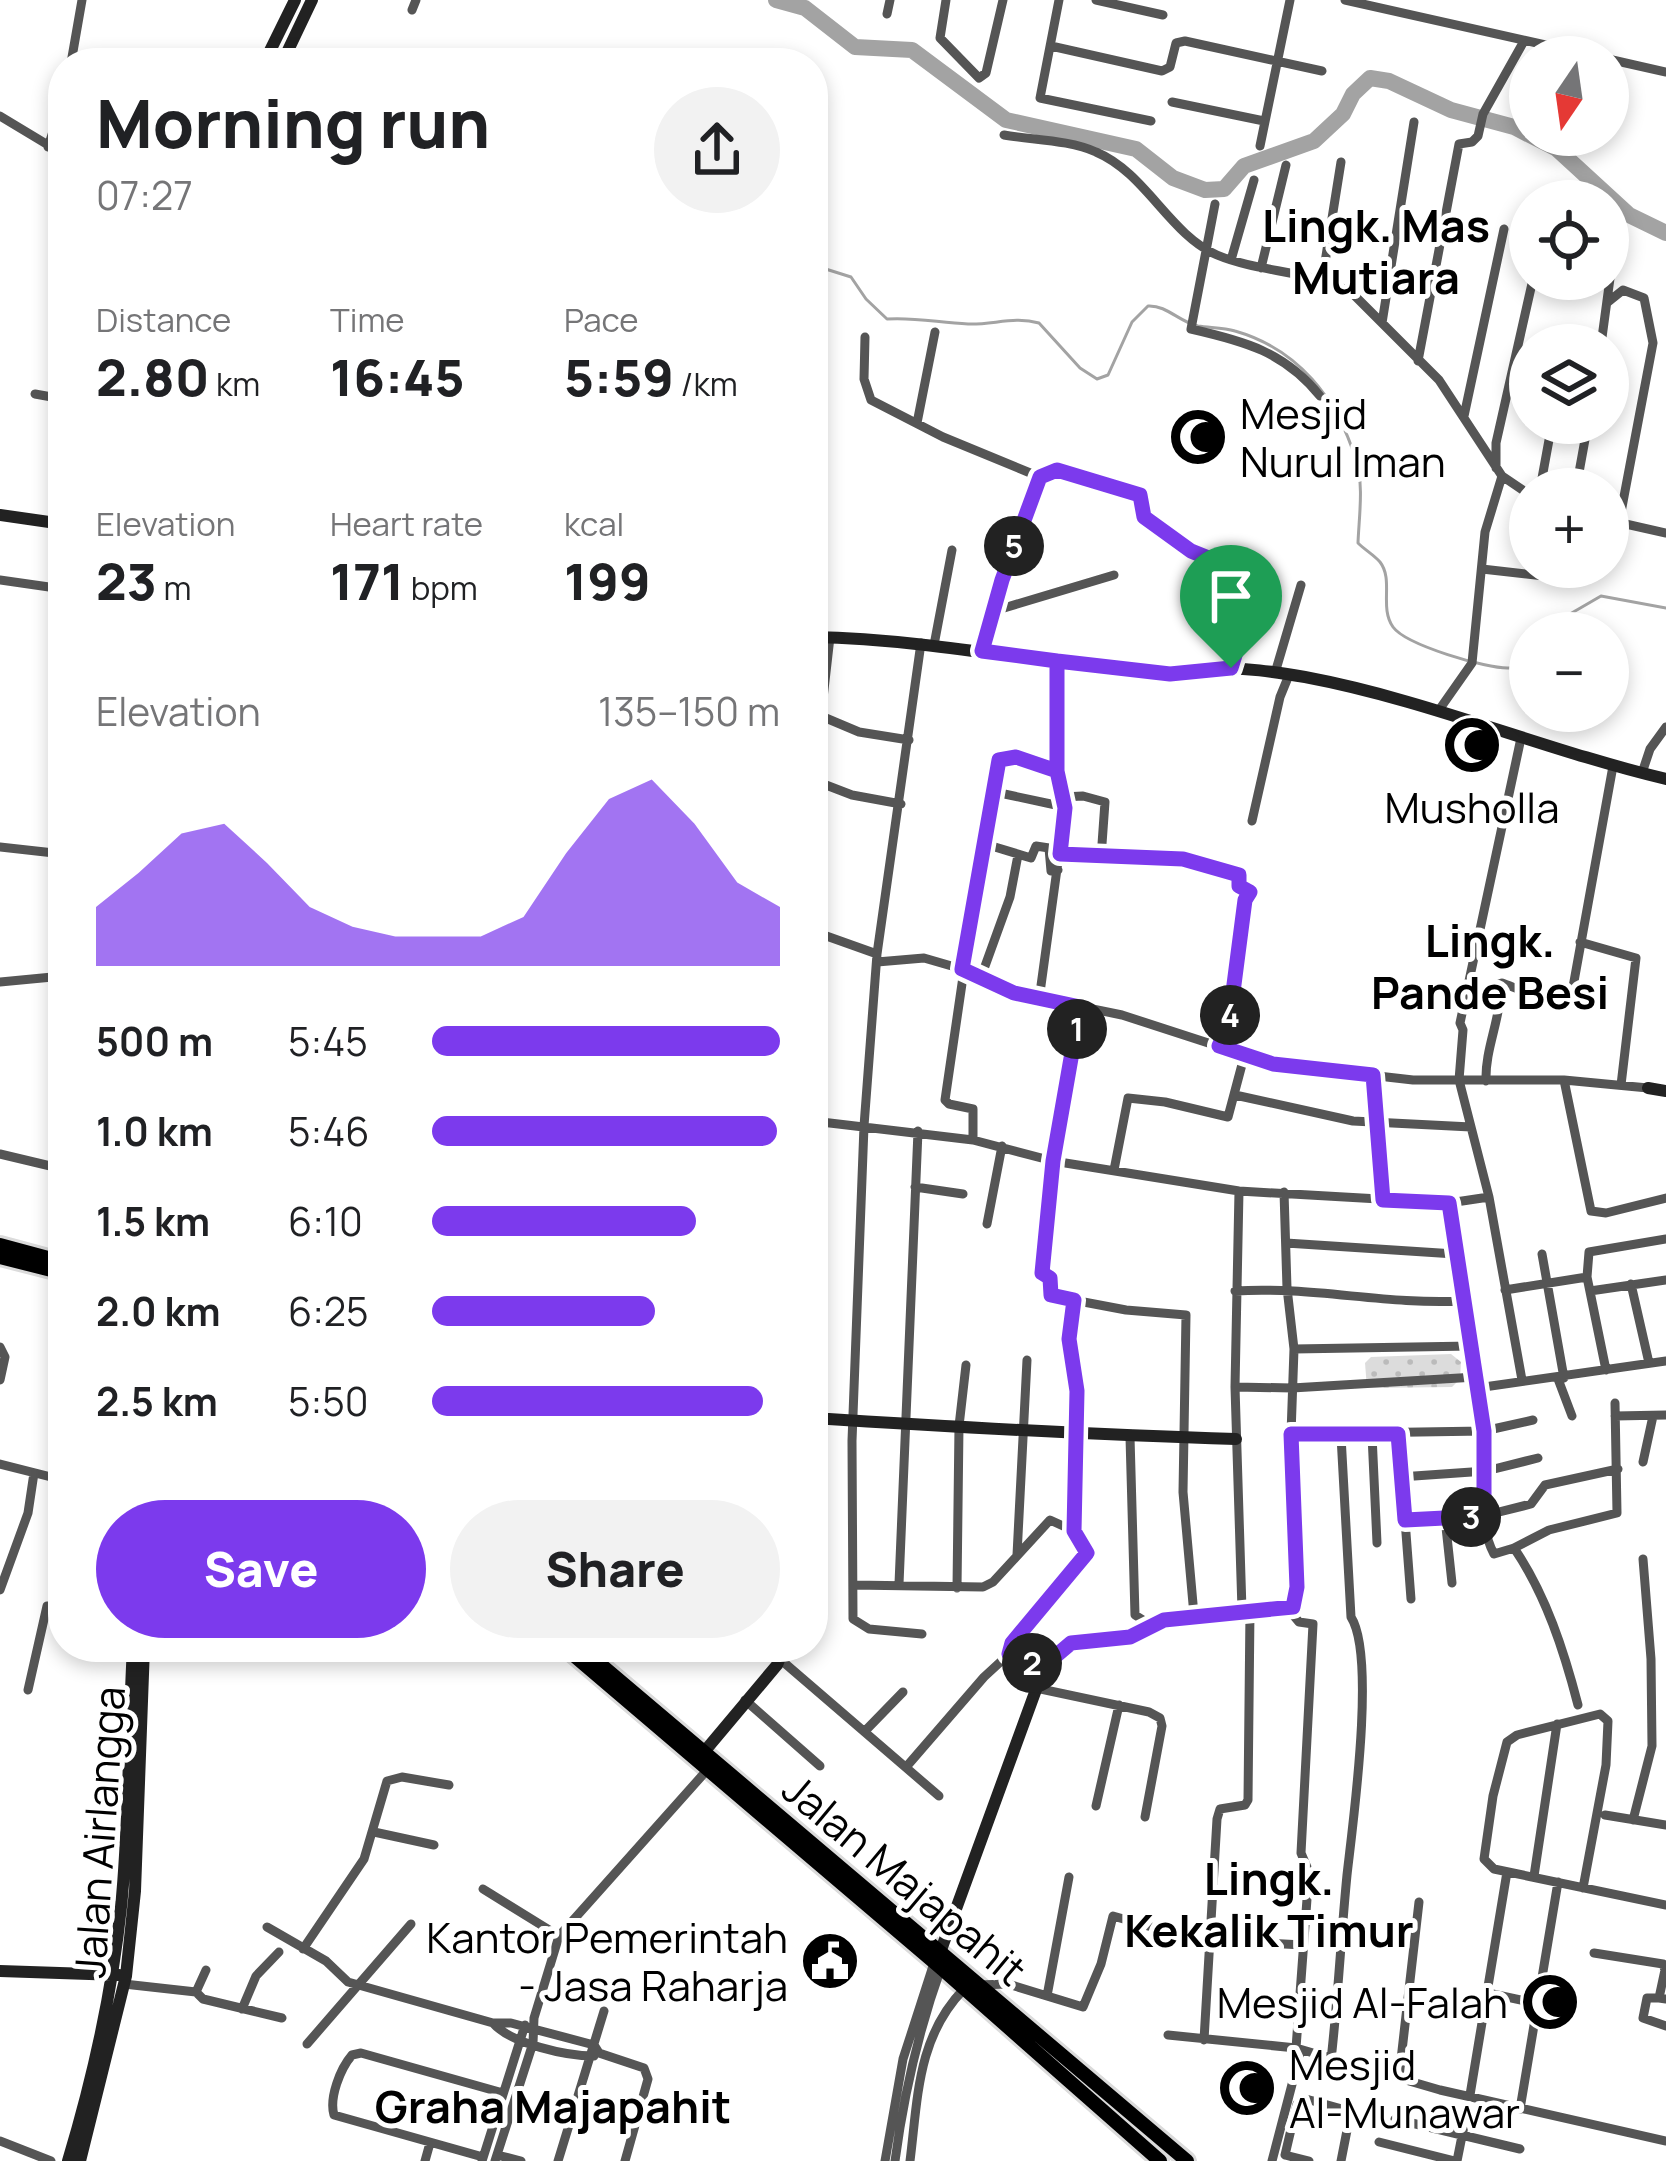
<!DOCTYPE html>
<meta charset="utf-8">
<style>
:root{--surface:#fff;--page:#f2f2f2;--text:#202124;--muted:#757577;--accent:#7c3aed}
body{margin:0;font-family:Manrope,sans-serif;background:var(--page);color:var(--text);height:100vh;display:flex;flex-direction:column;font-size:45px;white-space:nowrap}
*{box-sizing:border-box;margin:0}
p{font-size:39px;color:var(--muted)}
.icon{flex:none;width:66px;height:66px;fill:none;stroke:currentColor;stroke-width:2;stroke-linecap:round;stroke-linejoin:round}
.map{position:relative;flex:1;overflow:hidden}
.drawer{position:absolute;left:48px;top:48px;width:780px;height:1614px;display:flex;flex-direction:column;background:var(--surface);border-radius:48px;box-shadow:0 6px 18px #0003}
.drawer>*{flex:none}
.needle{width:78px;rotate:193deg}
.controls{position:absolute;left:1509px;top:36px;display:grid;gap:24px}
.controls a{display:grid;place-items:center;width:120px;height:120px;border-radius:50%;background:var(--surface);box-shadow:0 6px 18px #0003;font-size:60px}
.pin{position:absolute;display:grid;place-items:center;width:102px;height:102px;color:#fff;margin:-123px -51px;border-radius:50% 50% 50% 0;rotate:-45deg;box-shadow:0 0 12px #0007}
.pin .icon{rotate:45deg}
.km{position:absolute;width:60px;height:60px;margin:-30px;border-radius:50%;background:#222;color:#fff;font-size:33px;line-height:60px;text-align:center}
.round{display:grid;place-items:center;flex:none;width:126px;height:126px;border-radius:63px;background:var(--page)}
.overview{display:flex;align-items:center;justify-content:space-between;height:204px;padding:0 48px}
h1{font-size:66px;font-weight:800;line-height:90px}
.figures{display:grid;grid-template-columns:repeat(3,1fr);gap:18px;height:204px;padding:12px 48px}
.figures div{display:grid;align-content:center}
.figures b{font-size:51px;font-weight:800}
.figures small{font-size:33px;font-weight:400}
.figures p{font-size:33px}
.chart{height:336px;padding:24px 48px}
.chart p{display:flex;justify-content:space-between}
.chart svg{width:100%;height:216px;margin-top:12px;fill:var(--accent);opacity:.7}
.action{display:flex;gap:24px;margin-top:auto;padding:24px 48px}
.action a{flex:1;height:138px;border-radius:72px;background:var(--accent);color:#fff;font-size:48px;font-weight:800;line-height:138px;text-align:center}
.action a+a{background:var(--page);color:var(--text)}
ul{padding:0 48px;list-style:none;font-size:39px}
li{display:grid;grid-template-columns:192px 144px 1fr;align-items:center;height:90px}
li i{height:30px;border-radius:15px;background:var(--accent)}
.map>svg:first-child{display:block}
</style>
<div class="map">
<svg width="1666" height="2161" viewBox="0 0 1666 2161">
<defs>
<pattern id="grass-dots" width="8" height="8" patternUnits="userSpaceOnUse" patternTransform="scale(3)"><rect width="8" height="8" fill="#dcdcdc"/><path d="M2 2h.1M6 6h.1" fill="none" stroke="#bbb" stroke-width="1.8" stroke-linecap="round"/></pattern>
</defs>
<rect width="100%" height="100%" fill="#fff"/>
<!-- grass -->
<path fill="url(#grass-dots)" d="M1451,1354L1461,1362L1460,1379L1452,1387L1367,1388L1365,1363L1371,1357Z"/>
<g fill="none" stroke-linecap="round" stroke-linejoin="round">
<!-- stream -->
<path stroke="#a3a3a3" stroke-width="3" d="M813,265L851,277L866,299L887,319C916,317 940,323 968,324C993,325 1014,316 1039,323L1080,368L1097,379L1108,375L1132,322L1148,306C1167,305 1179,322 1198,326C1210,328 1223,327 1235,331C1298,349 1337,398 1356,460C1364,486 1359,516 1358,543C1365,550 1374,555 1380,562C1394,580 1379,607 1393,627C1406,645 1487,669 1509,668C1521,667 1518,666 1526,659L1530,661
M1557,633L1570,614L1601,596L1666,608"/>
<!-- river -->
<path stroke="#a3a3a3" stroke-width="16" d="M776,0L805,8L855,47L912,50L1006,120L1136,149L1173,178L1205,190L1224,189L1244,166L1314,141L1343,114L1353,94L1370,78L1389,81L1451,110L1514,127L1557,149L1629,215L1666,233"/>
<defs>
<path id="primary" d="M0,1245L63,1262
M0,1257L63,1273
M564,1647L941,1968L1160,2161
M580,1647L1187,2161"/>
</defs>
<!-- primary casing -->
<use href="#primary" stroke="#dbdbdb" stroke-width="20"/>
<!-- street -->
<path stroke="#555" stroke-width="9" d="M946,0L940,38L979,78L986,73L1003,0
M1059,0L1040,98L1151,121
M1096,0L1163,15
M1345,0L1599,57
M412,10L416,0
M887,14L890,0
M1051,46L1162,71L1170,67L1176,43L1185,41L1322,71
M1608,59L1666,72
M71,63L82,0
M1172,102L1264,121
M0,116L63,154
M1004,135C1033,140 1070,140 1096,152C1146,173 1169,234 1217,255C1260,273 1312,270 1352,293L1439,380L1502,476L1530,495
M1260,146L1290,0
M48,147L63,100
M1549,201L1551,190
M1215,204L1191,329C1244,341 1285,352 1320,396
M1231,260L1254,180
M1261,268L1286,165
M1322,281L1341,162
M1608,302L1623,290L1644,298L1653,343L1619,523
M1382,323L1414,122
M865,337L864,379L871,400L943,437L1040,477
M1601,345L1616,234
M1418,361L1459,144L1472,142L1478,136L1483,114L1524,41
M35,394L63,399
M1464,416L1504,229
M917,423L935,332
M1496,468V443L1533,279
M1040,477L1057,470L1140,495L1144,517L1191,551L1253,576L1256,588L1231,668
M1540,489L1551,429
M1576,489L1588,423
M1608,520L1666,533
M1482,569L1562,578L1570,576L1573,567
M0,580L63,589
M994,611L1114,575
M921,643L877,954L864,1126L852,1441L853,1619L869,1629L922,1634
M934,645L952,550
M982,651L1002,580L1040,477
M1275,673L1301,585
M1439,710L1472,663L1485,532L1502,476
M821,716L859,732L909,740
M813,733L821,716L830,637
M1521,738L1460,1023L1463,1030L1459,1080L1489,1197L1522,1380
M53,749L63,676
M1642,773L1650,749L1666,727
M813,780L852,795L901,804
M995,792L1065,807
M1063,797L1083,796L1105,802L1101,858
M1252,821L1280,697L1289,675
M985,844L1031,858L1036,846L1049,848L1051,871L1058,870
M0,847L63,854
M1060,853L1183,859L1239,875V886L1250,892L1245,900L1229,1023L1219,1046
M1580,942L1636,958L1621,1085
M877,962L924,958L962,969L1014,993L1122,1015L1273,1064L1413,1080H1564L1648,1088
M962,969L999,759L1016,757L1057,771
M964,970L945,1100L949,1104L973,1109V1140
M980,980L1010,897L1018,855
M0,982L63,976
M814,984L818,933L877,954
M1039,1000L1065,811L1057,771V661
M1080,1007L1053,1161L1043,1273L1050,1277L1052,1296L1126,1310L1186,1315L1183,1492L1194,1615
M1373,1075L1383,1200
M1564,1080L1591,1211L1606,1213L1666,1198
M1486,1081C1485,1053 1497,1027 1500,999L1492,995L1494,986L1502,983C1524,991 1548,1003 1571,998L1613,766
M1235,1095L1353,1121L1471,1127
M813,1121L973,1140L1053,1161L1239,1191L1449,1203L1489,1197
M0,1154L63,1169
M1114,1170L1128,1098L1165,1102L1228,1117L1244,1057
M915,1187L963,1194
M1239,1191L1235,1387L1242,1610H1289L1297,1596L1291,1434L1294,1349L1287,1288L1284,1192
M1449,1203C1458,1280 1478,1357 1484,1434C1487,1473 1475,1519 1494,1554L1514,1548C1546,1595 1564,1651 1578,1705
M987,1224L1002,1146
M1286,1243L1455,1254
M1542,1254L1564,1378
M1587,1277L1606,1370
M1631,1284L1649,1363
M1505,1290L1587,1277L1589,1252L1666,1239
M1235,1291C1311,1286 1386,1305 1462,1301
M1590,1291L1666,1280
M0,1347L5,1357L0,1380
M1294,1349L1472,1346
M1558,1379L1572,1416
M1235,1387L1292,1388L1476,1377
M1477,1388L1666,1361
M1615,1416L1666,1415
M1291,1434L1484,1431L1533,1420
M1398,1434L1403,1518L1407,1521L1483,1516L1531,1504L1545,1485L1618,1469
M1372,1435L1377,1543
M1130,1437L1135,1615L1151,1625
M1643,1462L1653,1416
M0,1464L63,1480
M1400,1477L1486,1471L1538,1458
M1445,1518L1452,1583
M1405,1520L1411,1599
M1514,1548L1549,1530L1617,1513L1615,1403
M1017,1555L1027,1360
M899,1584L918,1131
M853,1585L983,1587L993,1582L1050,1520L1074,1531
M957,1588L959,1426L966,1365
M0,1590L28,1513L34,1473
M1289,1610L1299,1622L1313,1624L1301,1853L1309,1872L1296,2048
M781,1660L939,1796
M1045,1665L1012,1658L1009,1648L1087,1553L1074,1531L1077,1391L1069,1339L1074,1300
M1036,1688L1149,1712L1160,1718L1162,1726L1145,1817
M28,1690L47,1606H63
M745,1700L820,1766
M866,1730L903,1692
M907,1766L984,1677L1009,1654
M1096,1806L1119,1705
M1605,1815L1666,1825
M1633,1820L1652,1746L1651,1659L1643,1559
M374,1832L434,1845
M1534,1876L1557,1724
M1583,1888L1606,1765L1608,1721L1600,1714L1517,1735L1507,1742L1493,1796L1484,1859L1494,1869L1666,1905
M483,1889L559,1936L708,1769
M267,1927L326,1961L348,1982L493,2023H511L594,2045L599,2053L644,2068L648,2079L625,2161
M1266,1943L1303,1945
M303,1949L364,1859L387,1781L402,1777L449,1785
M1594,1953L1663,1964L1665,1970L1659,1998L1666,1999
M124,1984L196,1992L203,1999L282,2018
M978,1985L1008,1984L1083,2007L1101,1964L1113,1916L1155,1928
M196,1992L206,1970
M1488,1993L1539,2004
M1047,1996L1069,1877
M1659,1998H1647L1643,2018L1666,2026
M242,2009L256,1976L279,1952
M493,2023C511,2044 567,2056 594,2056
M1168,2035L1296,2048L1440,2090L1666,2141
M1204,2040L1217,1819L1220,1809L1245,1805L1248,1800L1250,1610
M307,2044L411,1924
M1331,2060C1338,1999 1341,1936 1347,1875C1353,1822 1376,1656 1351,1617L1341,1436
M1399,2077L1419,1902
M1470,2095L1507,1872
M1520,2109L1558,1882
M1395,2119L1520,2149
M0,2141L51,2161
M1379,2142L1455,2161
M497,2155L521,2161
M1285,2155L1297,2104L1306,2099L1342,2109L1350,2115L1341,2161
M1285,2155L1309,2161
M483,2157L334,2115C329,2098 340,2069 352,2055L361,2053L503,2093
M425,2161L430,2143
M482,2161L525,2025
M495,2161L533,2043L534,2018L559,1936
M558,2161L604,2011
M885,2161L903,2059L934,1963
M895,2161C904,2093 918,2032 941,1968
M910,2161C918,2098 917,2037 964,1989
M1272,2161L1301,2050
M1457,2161L1467,2111"/>
<!-- secondary -->
<path stroke="#222" stroke-width="12" d="M264,63L295,0
M282,63L312,0
M0,515L63,524
M813,637C920,639 1025,660 1132,672C1160,675 1186,670 1214,669C1244,667 1275,672 1305,677C1428,700 1544,750 1666,779
M813,984V1005
M1648,1088L1666,1091
M813,1418C954,1427 1095,1435 1236,1439
M704,1752L777,1665L784,1647
M941,1950L1045,1665L1071,1643L1131,1637L1164,1620L1242,1610
M0,1971L119,1975
M68,2161C93,2078 112,1993 121,1907C130,1820 128,1733 133,1647
M80,2161L126,1976L135,1891L144,1647"/>
<!-- primary -->
<use href="#primary" stroke="#000" stroke-width="14"/>
</g>
<g fill="none" stroke-linecap="round" stroke-linejoin="round">
<defs>
<path id="route" d="M1231,668L1170,674L1057,661V771L1016,757L999,760L962,969L1014,993L1080,1007L1053,1161L1042,1273L1050,1278L1051,1295L1074,1300L1069,1339L1077,1391L1074,1531L1087,1553L1012,1643L1009,1654L1018,1661L1045,1665L1071,1643L1130,1637L1164,1620L1293,1607L1297,1587L1291,1434H1398L1405,1520L1484,1516V1431L1449,1203L1383,1200L1373,1075L1273,1064L1219,1046L1229,1023L1245,900L1250,892L1239,886V875L1183,859L1060,854L1065,808L1057,771V661L982,651L1002,580L1040,477L1057,470L1140,495L1144,517L1191,551L1253,576L1256,588L1231,668"/>
</defs>
<!-- route casing -->
<use href="#route" stroke="#fff" stroke-width="24"/>
<!-- route -->
<use href="#route" stroke="#7c3aed" stroke-width="15"/>
</g>
<!-- icons -->
<defs>
<symbol id="mosque-disc" viewBox="-11 -11 22 22"><circle r="9.5" fill="#000" stroke="#fff"/><path d="M3.5-4.9A6 6 0 1 0 3.5 4.9A5 5 0 1 1 3.5-4.9Z" fill="#fff"/></symbol>
<symbol id="civic-disc" viewBox="-11 -11 22 22"><circle r="9.5" fill="#000" stroke="#fff"/><path d="M-.6-6.5H3V-4.5H.6V-3L4-1V1h2V6H-6V1h2V-1L-.6-3ZM-1.2 2.5V6h2.4V2.5Z" fill="#fff"/></symbol>
</defs>
<g fill-rule="evenodd">
<use href="#mosque-disc" x="1165" y="404" width="66" height="66"/>
<use href="#mosque-disc" x="1439" y="712" width="66" height="66"/>
<use href="#civic-disc" x="797" y="1928" width="66" height="66"/>
<use href="#mosque-disc" x="1517" y="1969" width="66" height="66"/>
<use href="#mosque-disc" x="1214" y="2055" width="66" height="66"/>
</g>
<g text-anchor="middle" dominant-baseline="central" stroke-width="10" stroke-linejoin="round" paint-order="stroke">
<!-- poi labels -->
<g font-size="42" fill="#000" stroke="#fff" text-anchor="start">
<text x="1240" y="413">Mesjid<tspan x="1240" dy="48">Nurul Iman</tspan></text>
<text x="1472" y="807" text-anchor="middle">Musholla</text>
<text x="788" y="1937" text-anchor="end">Kantor Pemerintah<tspan x="788" dy="48">- Jasa Raharja</tspan></text>
<text x="1508" y="2002" text-anchor="end">Mesjid Al-Falah</text>
<text x="1289" y="2064">Mesjid<tspan x="1289" dy="48">Al-Munawar</tspan></text>
</g>
<!-- street labels -->
<g font-size="42" fill="#000" stroke="#fff">
<text transform="translate(99 1832) rotate(-86)">Jalan Airlangga</text>
<text transform="translate(905 1879) rotate(40)">Jalan Majapahit</text>
</g>
<!-- neighbourhood labels -->
<g font-size="45" font-weight="bold" fill="#000" stroke="#fff">
<text x="1376" y="225">Lingk. Mas<tspan x="1376" dy="52">Mutiara</tspan></text>
<text x="1490" y="940">Lingk.<tspan x="1490" dy="52">Pande Besi</tspan></text>
<text x="1269" y="1878">Lingk.<tspan x="1269" dy="52">Kekalik Timur</tspan></text>
<text x="553" y="2106">Graha Majapahit</text>
</g>
</g>
</svg>
<div class="controls">
<a><svg class="needle" viewBox="-14 -14 28 28"><path d="M0-13l5 13h-10z" fill="#e53935"/><path d="M0 13l5-13h-10z" fill="#757577"/></svg></a>
<a><svg class="icon" aria-label="locate" viewBox="0 0 24 24"><circle cx="12" cy="12" r="6"/><path d="M12 2v4M12 18v4M2 12h4M18 12h4"/></svg></a>
<a><svg class="icon" aria-label="layers" viewBox="0 0 24 24"><path d="M12 4l9 5-9 5-9-5zM3 14l9 5 9-5"/></svg></a>
<a>+</a>
<a>−</a>
</div>
<div class="pin" style="left:1231px;top:668px;background:#1e9e55"><svg class="icon" aria-label="arrive" viewBox="0 0 24 24"><path d="M6 21V4h12l-3 4 3 4H6"/></svg></div>
<b class="km" style="left:1077px;top:1029px">1</b>
<b class="km" style="left:1032px;top:1663px">2</b>
<b class="km" style="left:1471px;top:1517px">3</b>
<b class="km" style="left:1230px;top:1015px">4</b>
<b class="km" style="left:1014px;top:546px">5</b>
<section class="drawer">
<div class="overview"><div><h1>Morning run</h1><p>07:27</p></div><a class="round"><svg class="icon" aria-label="share" viewBox="0 0 24 24"><path d="M12 15V3M7 8l5-5 5 5M5 13v7h14v-7"/></svg></a></div>
<div class="figures">
<div><p>Distance</p><b>2.80<small> km</small></b></div>
<div><p>Time</p><b>16:45</b></div>
<div><p>Pace</p><b>5:59<small> /km</small></b></div>
</div>
<div class="figures">
<div><p>Elevation</p><b>23<small> m</small></b></div>
<div><p>Heart rate</p><b>171<small> bpm</small></b></div>
<div><p>kcal</p><b>199</b></div>
</div>
<div class="chart"><p><span>Elevation</span>135–150 m</p>
<svg viewBox="0 0 160 44" preserveAspectRatio="none"><path d="M0 44V32L10 25L20 17L30 15L40 23L50 32L60 36L70 38L80 38L90 38L100 34L110 21L120 10L130 6L140 15L150 27L160 32V44z"/></svg>
</div>
<ul>
<li><b>500 m</b>5:45<i style="width:100%"></i></li>
<li><b>1.0 km</b>5:46<i style="width:99%"></i></li>
<li><b>1.5 km</b>6:10<i style="width:76%"></i></li>
<li><b>2.0 km</b>6:25<i style="width:64%"></i></li>
<li><b>2.5 km</b>5:50<i style="width:95%"></i></li>
</ul>
<div class="action"><a>Save</a><a>Share</a></div>
</section>
</div>
